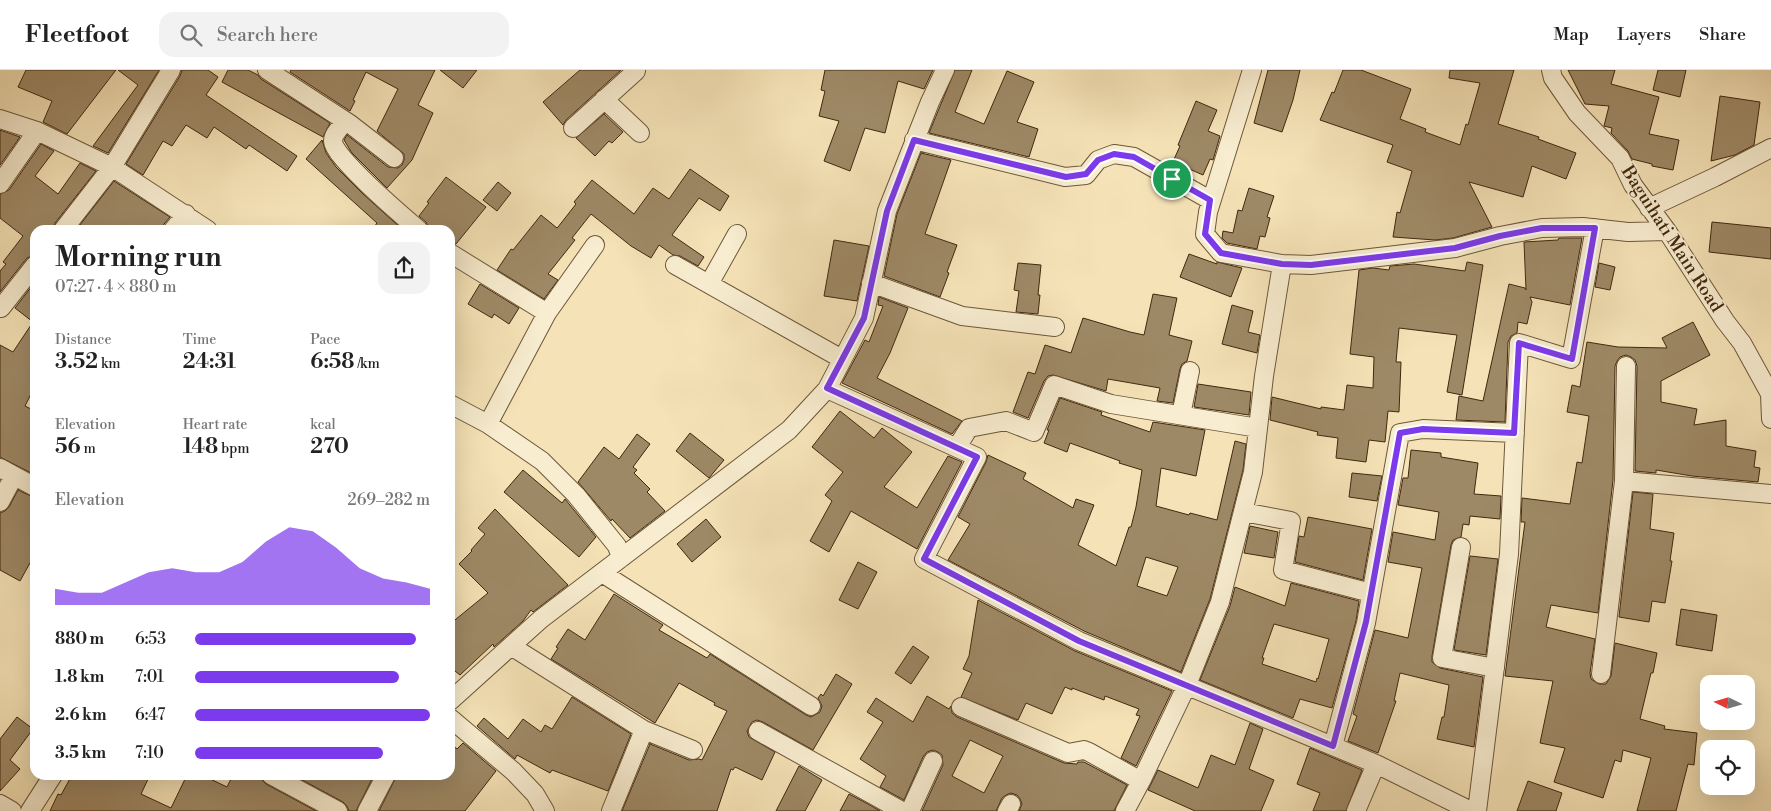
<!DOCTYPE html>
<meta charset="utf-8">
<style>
:root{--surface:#fff;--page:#f2f2f2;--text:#222;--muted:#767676;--line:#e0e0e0;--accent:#7c3aed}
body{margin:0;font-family:"Libre Bodoni",serif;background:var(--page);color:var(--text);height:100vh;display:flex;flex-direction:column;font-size:19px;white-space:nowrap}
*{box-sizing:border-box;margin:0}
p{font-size:16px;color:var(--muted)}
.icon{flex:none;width:28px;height:28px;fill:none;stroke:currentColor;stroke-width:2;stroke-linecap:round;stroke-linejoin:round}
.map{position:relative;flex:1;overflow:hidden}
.side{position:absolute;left:30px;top:155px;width:425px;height:555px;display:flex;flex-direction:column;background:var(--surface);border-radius:15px;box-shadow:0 5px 20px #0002}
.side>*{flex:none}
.needle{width:32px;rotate:275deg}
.fabs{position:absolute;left:1700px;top:605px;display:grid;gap:10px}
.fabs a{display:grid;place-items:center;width:55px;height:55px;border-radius:10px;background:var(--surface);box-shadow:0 5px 20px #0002;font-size:25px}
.pin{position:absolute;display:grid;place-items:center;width:42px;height:42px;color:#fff;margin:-21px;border:2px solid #fff;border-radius:50%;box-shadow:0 1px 5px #0007}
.round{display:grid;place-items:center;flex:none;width:52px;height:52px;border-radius:15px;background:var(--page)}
.headline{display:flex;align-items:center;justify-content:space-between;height:85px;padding:0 25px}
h1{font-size:28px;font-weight:600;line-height:38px}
.stats{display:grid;grid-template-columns:repeat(3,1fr);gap:8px;height:85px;padding:5px 25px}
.stats div{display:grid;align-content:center}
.stats b{font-size:21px;font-weight:600}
.stats small{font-size:14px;font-weight:400}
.stats p{font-size:14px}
.chart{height:140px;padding:10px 25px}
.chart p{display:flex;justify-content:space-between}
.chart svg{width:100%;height:90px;margin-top:5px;fill:var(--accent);opacity:.7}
ul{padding:0 25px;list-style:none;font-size:16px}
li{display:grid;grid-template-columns:80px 60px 1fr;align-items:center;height:38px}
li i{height:12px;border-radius:6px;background:var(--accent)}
header{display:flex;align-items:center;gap:30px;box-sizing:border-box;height:70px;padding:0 25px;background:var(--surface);border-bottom:1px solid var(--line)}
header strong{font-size:24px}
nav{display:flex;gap:28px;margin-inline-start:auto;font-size:18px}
.search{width:350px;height:45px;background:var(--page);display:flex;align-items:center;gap:12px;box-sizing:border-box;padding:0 18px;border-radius:15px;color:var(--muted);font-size:19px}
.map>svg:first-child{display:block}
</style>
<header>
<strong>Fleetfoot</strong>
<div class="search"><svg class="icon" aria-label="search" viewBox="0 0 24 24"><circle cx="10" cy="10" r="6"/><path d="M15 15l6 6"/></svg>Search here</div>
<nav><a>Map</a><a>Layers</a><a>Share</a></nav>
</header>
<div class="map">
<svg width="1771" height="741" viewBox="0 0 1771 741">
<rect width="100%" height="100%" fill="#f5e3b7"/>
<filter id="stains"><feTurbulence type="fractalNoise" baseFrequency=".004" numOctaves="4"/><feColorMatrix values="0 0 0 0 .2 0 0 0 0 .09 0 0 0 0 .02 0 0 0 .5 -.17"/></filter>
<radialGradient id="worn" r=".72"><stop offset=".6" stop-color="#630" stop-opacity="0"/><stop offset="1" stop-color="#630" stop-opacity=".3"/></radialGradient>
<!-- building -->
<path fill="#9e8966" stroke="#40280f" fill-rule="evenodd" d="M26,0H116L67,64L43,52L52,31L18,17Z
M118,0H159L108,83L93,76L138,15Z
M182,0H208L218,7L206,25L297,86L287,101L249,75L246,79L214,57L207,68L186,55L172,76L163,71L143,105L126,94L180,6Z
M228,0H248L258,5L261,9L330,53L323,67L222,12Z
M291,0H435L418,35L433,43L412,90L387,118L352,83L344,70L347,65L388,97L398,98L402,95L404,90V84L377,61L398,19L366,2L353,30L355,31L350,41L290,2Z
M440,0H477L463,18Z
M580,0H621L566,50L563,55L543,32Z
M825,0H933L924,19L898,11L885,63L865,58L850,101L824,91L839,51L819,46L825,21L821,20Z
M955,0H972L955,42L984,54L1007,1L1034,12L1017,52L1038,59L1029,87L929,63Z
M1268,0H1300L1293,30L1282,62L1254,53Z
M1343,0H1361L1411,19L1400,49L1426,59L1425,62L1460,75L1466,54L1468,55L1480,13L1449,8L1450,0H1514L1498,54L1539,67L1538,69L1576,83L1566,109L1532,96L1523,127L1469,112L1492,157L1453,168L1435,170L1393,167L1397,142L1400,143L1412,101L1387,92L1393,75L1320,50L1332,22L1334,23Z
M1568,0H1615L1611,14L1659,27L1649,64L1679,70L1673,100L1652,96V94L1632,89L1628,81L1611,63L1612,58L1604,56L1609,36L1585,34Z
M1658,0H1686L1680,27L1653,20Z
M1720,26L1760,32L1754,75L1735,85L1711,91Z
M1196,31L1217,40L1208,61L1220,66L1213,90L1210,89L1203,105L1187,98L1185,104L1171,96L1180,76L1178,75Z
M604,44L623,62L612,73L609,71L595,86L576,68Z
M0,60L20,67L0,95Z
M322,70L326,83L336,97L363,124L403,160H372L377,153L306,89Z
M41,74L54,81L35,106L58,124L80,93L96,101L55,153L53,160H35V185L27,188L0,222V201L6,194L3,192L23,166L0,148V124L9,120Z
M921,83L951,90L925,164L957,175L947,202L949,203L940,227L884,206L897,144Z
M690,99L729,126L720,141L699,128L672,165L704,187L698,196L680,186L673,185L659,175L651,188L631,176L591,144L572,168L575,170L548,204L558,210L544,229L497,200L511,179L513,180L541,145L557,158L558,157L576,134L574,132L592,110L634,144L653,118L669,129Z
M446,107L486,137L456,174L450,172V160H429L426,152L419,146L429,133L427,132Z
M114,111L170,147L164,154L163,160H76Z
M498,112L511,123L497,141L483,130Z
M1249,118L1274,126L1267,147L1270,148L1265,167L1260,166L1257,179L1227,173L1222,168L1223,161L1233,163L1238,140L1242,141Z
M1712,152L1771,158V189L1709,182Z
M1559,168H1582L1570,235L1530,227L1532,232L1527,254L1518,252L1517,263L1511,266L1508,272L1505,352L1456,350L1459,326L1483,331L1509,214L1525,218L1526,220L1524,172L1558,170Z
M834,170L869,176L857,231L824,226Z
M1189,184L1217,194V192L1242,198L1231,227L1180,207Z
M1467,192L1483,195L1462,325L1447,322L1457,265L1399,258L1396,292H1401L1399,342L1388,341L1385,372L1369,370L1366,392L1336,388L1338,368L1317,365L1318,362L1270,350L1272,327L1321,339V337L1344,340L1347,315L1373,318L1374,287L1350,284L1359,200L1373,198L1389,200L1390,196L1414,194L1465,201Z
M1018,193L1041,195L1038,225H1040L1038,244L1016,242L1019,221L1014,220Z
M1599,193L1615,197L1610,220L1595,217Z
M35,212V316L25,336L35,341V405L0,387V275L13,282L33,252L15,238Z
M480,214L519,238L509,254L494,244L492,248L468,234Z
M1153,224L1177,228L1169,265L1192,271L1187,291L1182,294L1180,299L1173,333L1157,331L1160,318L1108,309L1106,321L1053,305L1048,306L1044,311L1028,348L1013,342L1028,302L1035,304L1045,275L1071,283L1083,248L1130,262L1144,265Z
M879,227L908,238L890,283L877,308L962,351L952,364L842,313L865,270L869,272L883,236L878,235Z
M1232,235L1253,241L1248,262L1260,265L1257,283L1222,274Z
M1693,252L1710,285L1661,311V332L1697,339L1694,355L1726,350V376L1756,381L1754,397L1760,398L1758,412L1692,406L1656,400V403L1635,401L1637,296L1635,290L1631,287L1626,285L1620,287L1617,291L1615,296L1613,410L1598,543L1551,535L1546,557L1595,569L1590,603L1591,609L1599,614H1606L1611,606L1615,573L1657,583L1653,603H1651L1640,649L1665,656L1664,659L1697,663L1694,695L1688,694L1676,741H1637L1651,688L1623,680L1621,692L1615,690L1603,728L1554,712L1565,678L1540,673L1553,611L1505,606L1525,452H1521L1522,428L1570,434L1577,392L1582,393L1589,346L1567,342L1572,315L1580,317L1587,272L1618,277L1667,278L1662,268Z
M1198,314L1251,322L1249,345L1194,337Z
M1060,328L1102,342L1101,345L1150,362L1153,352L1205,360L1196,406L1161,398L1156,436L1189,445L1190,443L1217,450L1235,371L1246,374L1243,400L1210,529L1181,602L1084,561L948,490L970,454L958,447L986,392L988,385L1026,403L1023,409L1073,438L1076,429L1094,435L1078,475L1116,496L1129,457H1131L1136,437L1142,400L1119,393L1120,391L1070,373L1067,382L1044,373L1049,360H1047ZM1146,487L1178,497L1167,526L1137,516Z
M840,341L874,368L882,358L912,382L884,417L917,438L948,386L962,392L917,479L851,441L829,482L810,471L832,431L825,425L843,402L812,377Z
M690,363L724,390L709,408L676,381Z
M637,364L650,374L633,397L637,400L634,403L650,419L647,422L665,441L630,468L612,449L611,451L578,412L604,377L619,389Z
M1411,380L1441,383V387L1478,393L1474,424L1501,426L1500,449L1470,446L1469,455L1463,454L1461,467L1453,470L1451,475L1432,586V592L1440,598L1483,607L1474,677L1437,669L1442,647H1444L1449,615L1400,603L1394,631H1396L1378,683L1348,671L1357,646L1353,644L1375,560L1408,568L1422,498L1388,492L1393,462L1435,470L1439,442L1398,435L1403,408H1408Z
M523,400L562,433L565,429L596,467L579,487L504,422Z
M1352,403L1382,406L1377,431L1349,427Z
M18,420L35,428V484L20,511L0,500V443L5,441L9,437Z
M1633,422L1653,424L1650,459L1674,463L1670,491H1672L1665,533L1652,531L1649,552L1619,547Z
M495,439L568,515L533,542L531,540L523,551L494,577L493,574L460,605L450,597V554L488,523L459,494L472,481L471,480L485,464L478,458Z
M1308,447L1372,459L1363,510L1295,492L1299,466L1304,467Z
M706,449L721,467L692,492L677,474Z
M1250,456L1278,462L1274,488L1244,483Z
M1470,486L1498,489L1486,585L1454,580Z
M858,492L877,502L858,539L839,530Z
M1291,513L1359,531L1356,551L1332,638L1300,629L1293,648L1200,610L1230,536L1235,517L1285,536ZM1274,554L1329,569L1318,609L1317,608L1316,612L1262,594L1264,588H1262Z
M614,524L663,555L659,560L707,588L710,584L806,645L811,647L820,642L822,636L818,628L821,624L823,626L836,604L852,614L813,680L763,652L757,650L752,652L747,661L749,667L775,682L762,710L735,697L733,700L731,699L717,741H622L650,674L689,690L699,689L702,690L727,641L714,635L715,633L679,613L655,653L551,589L558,578L556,577L568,559L585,570Z
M978,530L1075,581L1172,621L1136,696L1121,688L1140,646L1136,645L1139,639L1105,626L1104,630L1072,618V620L1065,617L1052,644L1026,633L1018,650L961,627L972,603L963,599L969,586Z
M1681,539L1717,545L1712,581L1676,575Z
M913,576L929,587L911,614L895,603Z
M927,626L949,639L951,636L952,643L957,647L1064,693L1077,694L1078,692H1084L1127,715L1114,741H1019L1022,734L1020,729L1017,725L1011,723L1006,725L1002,728L996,741H922L943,695L942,685L938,682L933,680L927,682L923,687L904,730L880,717L886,706L860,689L883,652L867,642L876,628L913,652ZM970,670L1003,686L984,723L952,706Z
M572,627L631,664L608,721L552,700L550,703L517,685L515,689L477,656L484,648L508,669L523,649L541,662L545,655L552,659Z
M17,647L33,659L10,690L20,699L0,721V669Z
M1250,653L1263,659L1249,699L1274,710L1261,741H1195L1148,720L1158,700L1198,718L1211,685L1235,695Z
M450,673L457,679L463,673L496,701L465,741H379L397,705H450Z
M1310,678L1362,700L1346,741H1313L1320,723L1297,714Z
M799,696L822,710L805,741H776Z
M72,705H150L141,724L171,738L187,705H202L227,717L233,705H260L262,710L266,714L316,741H50L58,724L61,725Z
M293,705H374L356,741H349L347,736L343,732Z
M1528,711L1562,723L1556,741H1517Z
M849,724L868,734L880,741H840Z"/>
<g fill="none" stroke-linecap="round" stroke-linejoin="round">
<defs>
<path id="minor" d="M267,0L350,54L394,88
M1252,0L1208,142L1205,164L1221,183L1282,194L1311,195L1455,178L1500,166L1542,158L1583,157L1628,162L1667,161
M1551,0L1553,8L1577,43L1620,88L1633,115L1667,161L1725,251L1742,273L1770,324L1771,349
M604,29L640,63
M0,49L37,61L112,97L208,160
M345,51C341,57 333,64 333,71C332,86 405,148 419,160
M573,58L636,1
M914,70L1065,107L1086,105L1098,90L1114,84L1134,87L1210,130
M0,114L37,61
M1649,138L1715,107L1771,78
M63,160L112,97L171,0
M173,160L186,144
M450,183L547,243
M675,195L842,289
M871,213L962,246L1055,257
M709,214L737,164
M1,238L35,195
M827,319L977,387L924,489L1079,571L1376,694L1471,741
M450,334L488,354L542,391L576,425L617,476L621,488
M1181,345L1190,301
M488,354L547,243L595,175
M957,377L969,358L1006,351L1034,362L1054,315L1111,334L1258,358
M0,398L35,417
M1624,411L1771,424
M0,432L14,406
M1243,442L1291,451L1283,500L1371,523
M1461,477L1442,588L1495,598
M602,503L811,636
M511,576L644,660L693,680
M1601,604L1624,411L1626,296
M450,631L541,549L789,360L827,319L864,248L887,141L930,32L945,0
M961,637L1068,683L1084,680L1089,682L1141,711
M450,648L513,701L535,724L545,741
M758,661L902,741
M1333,676L1366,553L1400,363L1423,359L1515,363
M271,705L338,741
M0,734L12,741
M30,741L53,705
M367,741L386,705
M611,741L644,660
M910,741L933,691
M1007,741L1011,734
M1125,741L1141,711L1187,615L1220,532L1253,402L1264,306L1282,194
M1356,741L1376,694
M1477,741L1509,484L1519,273L1571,289L1595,158"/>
</defs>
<!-- minor casing -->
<use href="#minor" stroke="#6d5739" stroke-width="20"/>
<!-- minor -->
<use href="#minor" stroke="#f8edd0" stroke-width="18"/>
</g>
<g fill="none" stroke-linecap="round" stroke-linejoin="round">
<defs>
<path id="route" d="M914,70L1066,107L1086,104L1098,90L1114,84L1134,87L1210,130L1205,164L1221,183L1282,194L1311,195L1455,178L1500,166L1542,158H1595L1572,289L1519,273L1514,363L1423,359L1400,363L1366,552L1333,676L1079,571L924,489L977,387L827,318L864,248L887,141Z"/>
</defs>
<!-- route casing -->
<use href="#route" stroke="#fff" stroke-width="10"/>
<!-- route -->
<use href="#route" stroke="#7c3aed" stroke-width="6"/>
</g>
<g text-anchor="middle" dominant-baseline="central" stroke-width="4" stroke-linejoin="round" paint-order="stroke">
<!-- street labels -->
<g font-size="18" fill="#40280f" stroke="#f8edd0">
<text transform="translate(1672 169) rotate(57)">Baguihati Main Road</text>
</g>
</g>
<rect width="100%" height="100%" filter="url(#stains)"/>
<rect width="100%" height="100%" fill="url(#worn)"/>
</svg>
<div class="fabs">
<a><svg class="needle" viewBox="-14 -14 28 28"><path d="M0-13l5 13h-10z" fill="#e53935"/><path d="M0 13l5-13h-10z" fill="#767676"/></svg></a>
<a><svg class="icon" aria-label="locate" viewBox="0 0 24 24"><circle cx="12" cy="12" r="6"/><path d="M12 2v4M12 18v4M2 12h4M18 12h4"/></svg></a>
</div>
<div class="pin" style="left:1172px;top:109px;background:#1e9e55"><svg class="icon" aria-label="arrive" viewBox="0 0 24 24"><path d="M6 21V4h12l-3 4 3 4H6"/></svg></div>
<section class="side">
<div class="headline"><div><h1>Morning run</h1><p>07:27 · 4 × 880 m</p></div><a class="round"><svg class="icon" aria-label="share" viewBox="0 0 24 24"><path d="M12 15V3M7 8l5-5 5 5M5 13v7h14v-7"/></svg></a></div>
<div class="stats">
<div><p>Distance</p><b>3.52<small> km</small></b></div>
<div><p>Time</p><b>24:31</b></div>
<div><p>Pace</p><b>6:58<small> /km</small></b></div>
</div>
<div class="stats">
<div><p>Elevation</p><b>56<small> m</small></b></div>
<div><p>Heart rate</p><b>148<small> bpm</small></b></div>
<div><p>kcal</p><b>270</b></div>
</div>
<div class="chart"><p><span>Elevation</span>269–282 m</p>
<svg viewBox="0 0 160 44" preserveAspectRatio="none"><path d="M0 44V36L10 38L20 38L30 33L40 28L50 26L60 28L70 28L80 23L90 13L100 6L110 8L120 16L130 26L140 31L150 33L160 36V44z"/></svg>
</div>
<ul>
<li><b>880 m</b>6:53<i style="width:94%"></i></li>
<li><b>1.8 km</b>7:01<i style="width:87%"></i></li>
<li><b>2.6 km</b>6:47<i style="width:100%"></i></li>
<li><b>3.5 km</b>7:10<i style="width:80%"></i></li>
</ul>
</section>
</div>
